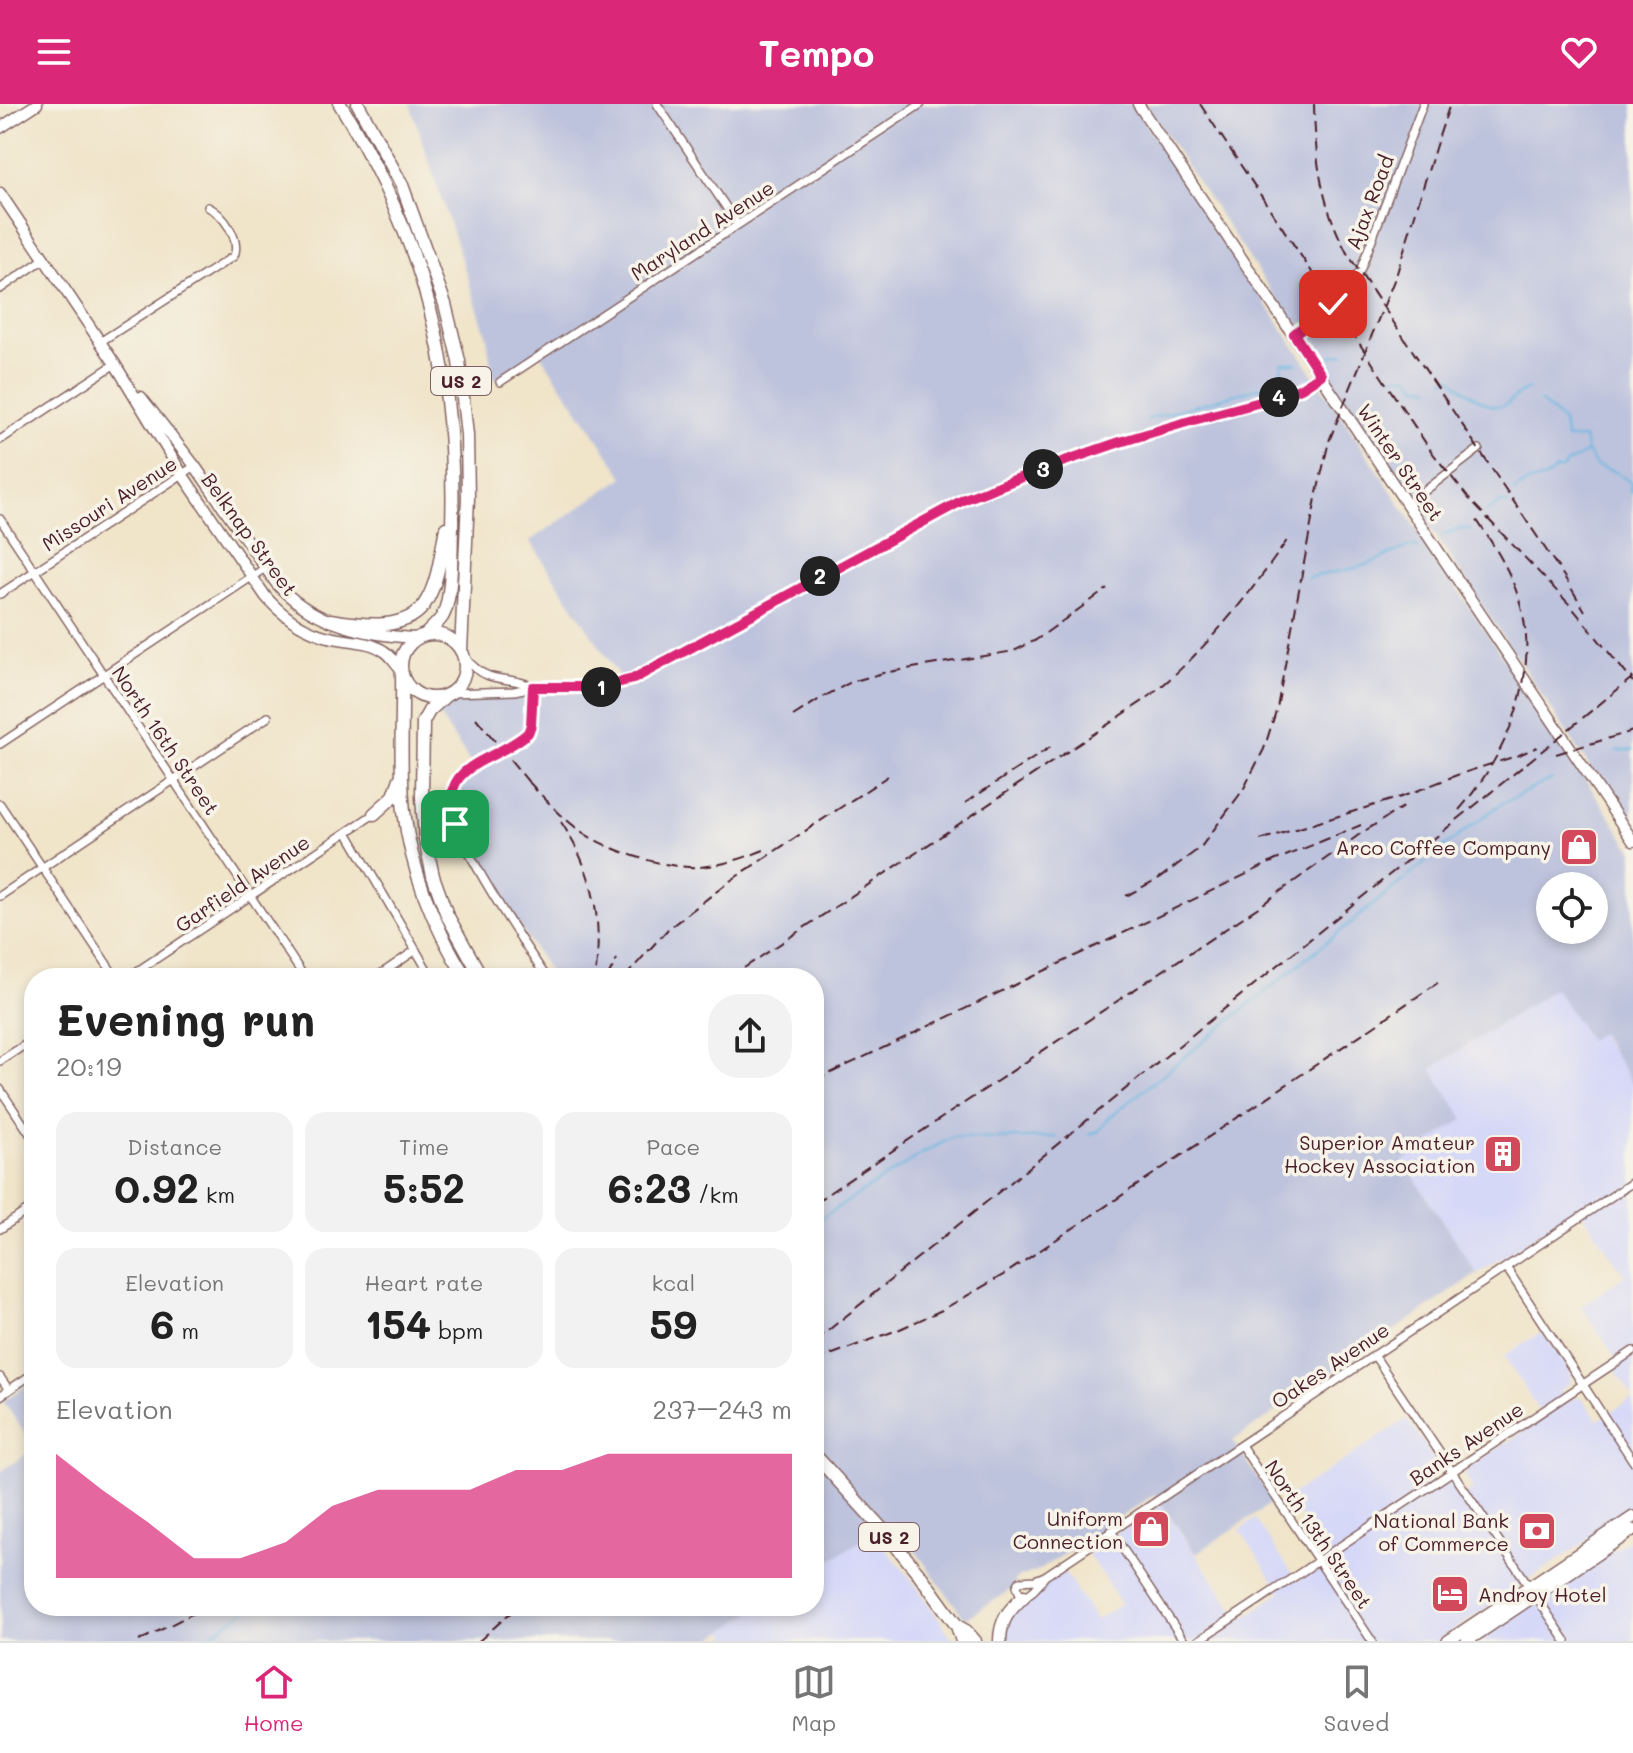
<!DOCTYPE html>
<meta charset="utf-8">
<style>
:root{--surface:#fff;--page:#f2f2f2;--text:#222;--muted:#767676;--line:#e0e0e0;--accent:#db2777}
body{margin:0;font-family:Mali,sans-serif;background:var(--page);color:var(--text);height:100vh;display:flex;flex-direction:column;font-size:30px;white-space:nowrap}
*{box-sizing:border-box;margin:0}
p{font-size:26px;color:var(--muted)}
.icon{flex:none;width:44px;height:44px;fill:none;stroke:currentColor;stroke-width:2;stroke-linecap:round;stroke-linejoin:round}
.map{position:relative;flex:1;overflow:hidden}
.sheet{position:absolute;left:24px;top:864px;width:800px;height:648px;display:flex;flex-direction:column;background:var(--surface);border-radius:32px;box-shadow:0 4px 12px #0003}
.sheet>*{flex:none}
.buttons{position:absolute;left:1536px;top:768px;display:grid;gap:16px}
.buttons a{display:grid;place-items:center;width:72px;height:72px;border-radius:50%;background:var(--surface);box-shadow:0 4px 12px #0003;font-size:40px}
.pin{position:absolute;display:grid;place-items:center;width:68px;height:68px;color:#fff;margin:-34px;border-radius:16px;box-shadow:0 4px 12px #0006}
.km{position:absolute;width:40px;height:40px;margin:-20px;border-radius:50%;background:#222;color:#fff;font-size:22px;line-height:40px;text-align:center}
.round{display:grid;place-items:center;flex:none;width:84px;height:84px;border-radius:32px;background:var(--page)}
.overview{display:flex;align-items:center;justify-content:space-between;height:136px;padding:0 32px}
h1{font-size:44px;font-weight:700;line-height:60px}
.stats{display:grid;grid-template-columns:repeat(3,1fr);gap:12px;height:136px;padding:8px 32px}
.stats div{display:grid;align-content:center;border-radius:20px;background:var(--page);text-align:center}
.stats b{font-size:40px;font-weight:700}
.stats small{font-size:22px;font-weight:400}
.stats p{font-size:22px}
.chart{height:224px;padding:16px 32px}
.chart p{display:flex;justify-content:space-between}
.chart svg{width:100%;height:144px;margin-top:8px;fill:var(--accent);opacity:.7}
header{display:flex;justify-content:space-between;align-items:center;height:104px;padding:0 32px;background:var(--accent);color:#fff;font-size:36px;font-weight:700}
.tab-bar{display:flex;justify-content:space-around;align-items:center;height:112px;border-top:2px solid var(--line);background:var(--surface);font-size:22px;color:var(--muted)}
.tab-bar a{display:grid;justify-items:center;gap:4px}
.tab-bar .current{color:var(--accent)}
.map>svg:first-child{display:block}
</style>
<header><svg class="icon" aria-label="menu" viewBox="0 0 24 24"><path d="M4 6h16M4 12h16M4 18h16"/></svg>Tempo<svg class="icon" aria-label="heart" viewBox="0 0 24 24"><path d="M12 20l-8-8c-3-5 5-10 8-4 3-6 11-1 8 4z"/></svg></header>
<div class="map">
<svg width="1633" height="1537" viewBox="0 0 1633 1537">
<rect width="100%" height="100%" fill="#f7f3e8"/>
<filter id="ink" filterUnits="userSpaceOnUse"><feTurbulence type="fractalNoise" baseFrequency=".0125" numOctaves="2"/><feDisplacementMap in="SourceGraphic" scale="16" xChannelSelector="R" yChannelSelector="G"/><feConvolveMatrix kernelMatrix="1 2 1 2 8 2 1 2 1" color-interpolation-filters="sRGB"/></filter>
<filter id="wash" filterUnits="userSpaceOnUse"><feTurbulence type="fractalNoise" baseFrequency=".006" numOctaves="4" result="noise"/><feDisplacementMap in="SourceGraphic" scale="32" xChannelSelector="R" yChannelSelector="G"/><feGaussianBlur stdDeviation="1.8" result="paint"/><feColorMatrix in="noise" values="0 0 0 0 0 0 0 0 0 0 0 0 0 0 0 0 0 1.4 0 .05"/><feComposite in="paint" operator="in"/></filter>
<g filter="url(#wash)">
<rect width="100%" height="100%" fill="#f0e4c9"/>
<!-- built -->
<path fill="#d6d8f8" d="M1555,884L1589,935L1599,929L1633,980V1293L1615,1266L1621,1262L1581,1202L1625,1172L1579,1104L1477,1170L1403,1057L1431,965Z
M1542,1228L1571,1268L1570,1278L1559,1287L1566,1298L1574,1293L1582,1294L1598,1316L1633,1294V1406L1437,1537H1003L1002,1531L1018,1501L1038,1488L1062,1465L1096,1516L1121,1500L1087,1448L1161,1400L1241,1516L1281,1488L1240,1426L1255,1415L1297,1477L1328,1456L1288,1393L1407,1315L1438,1361L1437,1367L1427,1376L1434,1387L1447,1379H1454L1456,1382L1454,1389L1459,1395L1473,1385L1465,1372L1467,1365L1543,1314L1504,1252Z
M873,1429L914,1479L954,1537H731L724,1527L761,1502H814V1467Z
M1633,1433V1537H1477Z"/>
<!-- industrial -->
<path fill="#bec3dd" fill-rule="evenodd" d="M410,0H1132L1633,747V980L1600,929L1589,936L1555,884L1431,965L1464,1015L1403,1057L1477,1170L1233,1337L1273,1398L1196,1450L1155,1390L1043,1464L1016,1475L1014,1484L965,1515L909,1438L891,1418L873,1429L884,1441L862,1436L814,1467V874H553L494,783L465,728L458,707V690L463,679L475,666L437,608L441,603L455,595L475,592L609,588L627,584L530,437L624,373L538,247L493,277L487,233ZM1550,782H1594V826H1550Z
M1145,0H1633V728L1388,360Z
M34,1276V1343L3,1297Z
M34,1345V1502H761L709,1537H0V1368Z"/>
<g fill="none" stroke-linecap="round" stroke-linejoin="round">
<!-- stream -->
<path stroke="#66b8e1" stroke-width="2" d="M1321,254L1344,250
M1390,272H1410L1417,281L1430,284
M1444,276L1451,274C1462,284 1492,310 1507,300C1515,294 1519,287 1529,285
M1540,297L1563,318L1566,335L1584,334L1587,348L1596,362L1616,368L1631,379L1630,388L1633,386
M1148,315L1275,279L1281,270L1282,259H1297
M1514,388L1526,379L1546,374L1555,365H1562L1568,359L1587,348
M1487,407L1500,399L1508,400
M1443,431L1459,425H1471
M1308,474C1325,469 1341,468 1359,463C1368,461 1379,455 1389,451C1400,447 1407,440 1419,444
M1616,647L1633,646
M1090,1030L1099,1027L1109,1014L1448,740L1501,700L1552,675
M814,1119L923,1049L953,1033L992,1035L1057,1033
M200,1537L253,1502"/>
</g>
</g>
<g filter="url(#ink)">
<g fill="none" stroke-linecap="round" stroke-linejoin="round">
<defs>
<path id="street" d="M657,0L738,121
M0,185L44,155
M1294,230L1345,189L1360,167L1423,0
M100,238L234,152C241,135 223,110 208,103
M500,278L921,0
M0,336L115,260
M1408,400L1479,345
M0,415L305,874
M0,490L195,362
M463,552C471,560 478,568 489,572C504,577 519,575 533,583
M533,583L531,621L528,629C510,646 469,656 456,677C450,687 450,702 453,713C457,729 467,744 474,758C496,798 521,836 547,874
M450,589L514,587L533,583H600L625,578L670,556L834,465L965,395L1056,360L1120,338L1190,317L1283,292L1301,284L1321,271
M0,640L265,464
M0,700L116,874
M347,728L432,874
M0,792L268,613
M127,874L374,710
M375,874L416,846
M0,957L34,935
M0,985L34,1036
M0,1125L34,1102
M1506,1163L1633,1357
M1374,1251L1566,1537
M0,1273L9,1286
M0,1292L34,1269
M1241,1341L1372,1537
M1111,1427L1184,1537
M1045,1472C1039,1480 1034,1489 1024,1492L1019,1488L1017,1482L1020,1477L1035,1476L1045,1472L1633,1078
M1198,1537L1633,1247"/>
<path id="secondary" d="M1138,0L1633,737
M0,24L37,0
M0,89L115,260L182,370L266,493C281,510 300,524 322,531C342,538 367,535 384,547C391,551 395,559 401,565
M141,293L195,362L276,479C312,520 366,532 418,534"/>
<path id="primary" d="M1448,1537L1633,1413
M1467,1537L1633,1426"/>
<path id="highway" d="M340,0C424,137 457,262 452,423C451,445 453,495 442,513C437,520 431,525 425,531
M358,0L402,81L445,200L459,257L467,331L468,394L461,547
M330,516C360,521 410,529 427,496C439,475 441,447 446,424
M401 562a32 32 0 1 1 64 0a32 32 0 1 1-64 0Z
M402,571C403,616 399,662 404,707C411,767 434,823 466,874
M445,592L429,607L423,618L422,693L425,735L433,772L447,811L482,874
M374,710L394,692L400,675
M814,1350L883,1426L920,1471L957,1522L962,1537
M957,1522L966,1527L975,1537
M1000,1537C1000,1516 1009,1506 1024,1492"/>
</defs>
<!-- street casing -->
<use href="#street" stroke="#846462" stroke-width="10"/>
<!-- secondary casing -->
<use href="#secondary" stroke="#846462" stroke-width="13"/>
<!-- primary casing -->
<use href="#primary" stroke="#846462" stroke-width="14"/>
<!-- highway casing -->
<use href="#highway" stroke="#846462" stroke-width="15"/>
<!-- street -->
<use href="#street" stroke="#fff" stroke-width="7"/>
<!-- secondary -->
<use href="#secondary" stroke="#fff" stroke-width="10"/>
<!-- primary -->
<use href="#primary" stroke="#fff" stroke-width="11"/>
<!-- highway -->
<use href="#highway" stroke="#fff" stroke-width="12"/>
<!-- rail -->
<path stroke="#4a1f2b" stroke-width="2" stroke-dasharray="12 6" stroke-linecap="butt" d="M1200,0L1431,347L1470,396L1570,501L1633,578
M1314,0C1315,55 1321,100 1347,149L1565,474L1585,507
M793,612L823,593L851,578L883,569L1014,547L1036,536L1107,485
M476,614L536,687
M1556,650L1633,627
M529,678C546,696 562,714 582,728C609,747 666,765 699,763C720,762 744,754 764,746
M965,699L1052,642
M1459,706C1509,648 1543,567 1518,492C1508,462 1491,437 1474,412
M561,718C594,768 603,815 595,874
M1260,736L1404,692L1457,671L1519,651L1537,643
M1126,792L1161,773L1201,743L1243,686L1264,645L1277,604L1317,389L1329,337L1397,169L1436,41L1450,0
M607,874L617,855
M624,874L668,825L730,777L888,672
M729,874L1146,595C1203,550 1249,492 1290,432
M814,977L1276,756L1361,721
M814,1099L1260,802L1360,730L1403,703
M814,1238L1633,573
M814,1257L900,1225L942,1206L1005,1170L1439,878
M139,1537L207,1502
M479,1537L518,1502"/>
</g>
</g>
<g fill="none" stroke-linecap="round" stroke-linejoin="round" filter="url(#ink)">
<defs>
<path id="route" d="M455,720C436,657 494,660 528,629L531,621L533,583H600L633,575L965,395L1056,360L1120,338L1190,317L1283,292L1301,284L1321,271L1294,230L1333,200"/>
</defs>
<!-- route casing -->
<use href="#route" stroke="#fff" stroke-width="16"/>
<!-- route -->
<use href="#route" stroke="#db2777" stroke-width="10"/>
</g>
<!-- icons -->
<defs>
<symbol id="shop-square" viewBox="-11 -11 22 22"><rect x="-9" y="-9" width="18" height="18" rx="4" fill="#d1495b" stroke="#f7f3e8"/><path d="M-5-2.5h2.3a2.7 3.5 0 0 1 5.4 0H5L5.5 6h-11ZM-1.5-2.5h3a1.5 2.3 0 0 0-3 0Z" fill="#fff"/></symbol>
<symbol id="building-square" viewBox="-11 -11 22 22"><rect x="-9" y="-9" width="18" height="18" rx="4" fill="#d1495b" stroke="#f7f3e8"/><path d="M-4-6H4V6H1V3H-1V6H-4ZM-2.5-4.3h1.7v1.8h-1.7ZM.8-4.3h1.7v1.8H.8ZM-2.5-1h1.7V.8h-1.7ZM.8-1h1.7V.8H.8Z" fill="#fff"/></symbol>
<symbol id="bank-square" viewBox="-11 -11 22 22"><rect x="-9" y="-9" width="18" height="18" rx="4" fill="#d1495b" stroke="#f7f3e8"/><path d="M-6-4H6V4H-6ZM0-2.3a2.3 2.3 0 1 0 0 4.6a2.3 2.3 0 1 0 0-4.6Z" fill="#fff"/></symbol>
<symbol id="hotel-square" viewBox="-11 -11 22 22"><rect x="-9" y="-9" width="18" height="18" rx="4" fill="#d1495b" stroke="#f7f3e8"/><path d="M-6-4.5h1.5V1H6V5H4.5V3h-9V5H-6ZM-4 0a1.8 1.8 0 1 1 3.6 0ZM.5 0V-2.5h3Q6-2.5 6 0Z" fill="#fff"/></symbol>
</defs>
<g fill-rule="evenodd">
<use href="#shop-square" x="1557" y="721" width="44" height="44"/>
<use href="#building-square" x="1481" y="1028" width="44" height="44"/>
<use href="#shop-square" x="1129" y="1403" width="44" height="44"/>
<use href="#bank-square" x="1515" y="1405" width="44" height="44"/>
<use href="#hotel-square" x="1428" y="1468" width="44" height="44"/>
</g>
<g text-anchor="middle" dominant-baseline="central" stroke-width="7" stroke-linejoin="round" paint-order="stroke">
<!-- shield labels -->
<g fill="#f7f3e8" stroke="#7e5f64" stroke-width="2">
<rect x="431" y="263" width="60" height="28" rx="6"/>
<rect x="859" y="1419" width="60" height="28" rx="6"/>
</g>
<g font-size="18" font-weight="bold" fill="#4a1f2b">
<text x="461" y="277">US 2</text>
<text x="889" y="1433">US 2</text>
</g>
<!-- street labels -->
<g font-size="20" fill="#4a1f2b" stroke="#f7f3e8">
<text transform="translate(1369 98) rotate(-69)">Ajax Road</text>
<text transform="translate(702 126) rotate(-33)">Maryland Avenue</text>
<text transform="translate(1401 358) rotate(56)">Winter Street</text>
<text transform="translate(109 399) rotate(-33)">Missouri Avenue</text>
<text transform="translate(250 430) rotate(54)">Belknap Street</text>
<text transform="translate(166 636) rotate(56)">North 16th Street</text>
<text transform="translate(242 779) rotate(-34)">Garfield Avenue</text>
<text transform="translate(1330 1261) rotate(-34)">Oakes Avenue</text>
<text transform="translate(1466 1339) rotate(-34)">Banks Avenue</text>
<text transform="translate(1319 1430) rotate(56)">North 13th Street</text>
</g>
<!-- poi labels -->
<g font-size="20" fill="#4a1f2b" stroke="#f7f3e8" text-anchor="end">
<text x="1551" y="743">Arco Coffee Company</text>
<text x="1475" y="1038">Superior Amateur<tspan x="1475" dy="23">Hockey Association</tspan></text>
<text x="1123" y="1414">Uniform<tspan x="1123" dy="23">Connection</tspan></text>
<text x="1509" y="1416">National Bank<tspan x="1509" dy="23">of Commerce</tspan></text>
<text x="1478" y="1490" text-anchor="start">Androy Hotel</text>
</g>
</g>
</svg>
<div class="buttons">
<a><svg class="icon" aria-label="locate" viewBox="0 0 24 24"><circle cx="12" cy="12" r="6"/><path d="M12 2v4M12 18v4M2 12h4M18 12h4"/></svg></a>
</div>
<div class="pin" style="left:455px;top:720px;background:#1e9e55"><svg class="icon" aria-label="arrive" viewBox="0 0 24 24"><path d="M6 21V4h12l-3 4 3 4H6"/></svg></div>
<div class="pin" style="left:1333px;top:200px;background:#d93025"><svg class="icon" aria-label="check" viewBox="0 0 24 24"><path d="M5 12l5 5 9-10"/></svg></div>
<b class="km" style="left:601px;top:583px">1</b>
<b class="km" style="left:820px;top:472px">2</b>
<b class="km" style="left:1043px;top:365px">3</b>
<b class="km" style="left:1279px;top:293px">4</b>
<section class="sheet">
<div class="overview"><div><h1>Evening run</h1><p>20:19</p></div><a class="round"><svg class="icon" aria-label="share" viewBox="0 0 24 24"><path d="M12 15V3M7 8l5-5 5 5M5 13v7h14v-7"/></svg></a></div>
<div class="stats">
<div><p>Distance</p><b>0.92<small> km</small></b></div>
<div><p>Time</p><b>5:52</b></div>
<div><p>Pace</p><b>6:23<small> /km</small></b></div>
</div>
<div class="stats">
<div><p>Elevation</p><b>6<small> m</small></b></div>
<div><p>Heart rate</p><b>154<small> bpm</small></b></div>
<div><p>kcal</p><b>59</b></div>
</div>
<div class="chart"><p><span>Elevation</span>237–243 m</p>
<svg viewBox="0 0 160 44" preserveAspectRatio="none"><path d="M0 44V6L10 17L20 27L30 38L40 38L50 33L60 22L70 17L80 17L90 17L100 11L110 11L120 6L130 6L140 6L150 6L160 6V44z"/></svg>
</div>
</section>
</div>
<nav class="tab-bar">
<a class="current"><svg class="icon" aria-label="home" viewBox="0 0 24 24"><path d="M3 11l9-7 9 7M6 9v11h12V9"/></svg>Home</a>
<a><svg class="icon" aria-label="map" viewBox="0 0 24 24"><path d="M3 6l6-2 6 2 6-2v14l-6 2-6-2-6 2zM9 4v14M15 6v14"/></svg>Map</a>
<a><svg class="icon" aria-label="saved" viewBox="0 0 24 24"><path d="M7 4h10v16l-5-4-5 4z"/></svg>Saved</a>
</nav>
